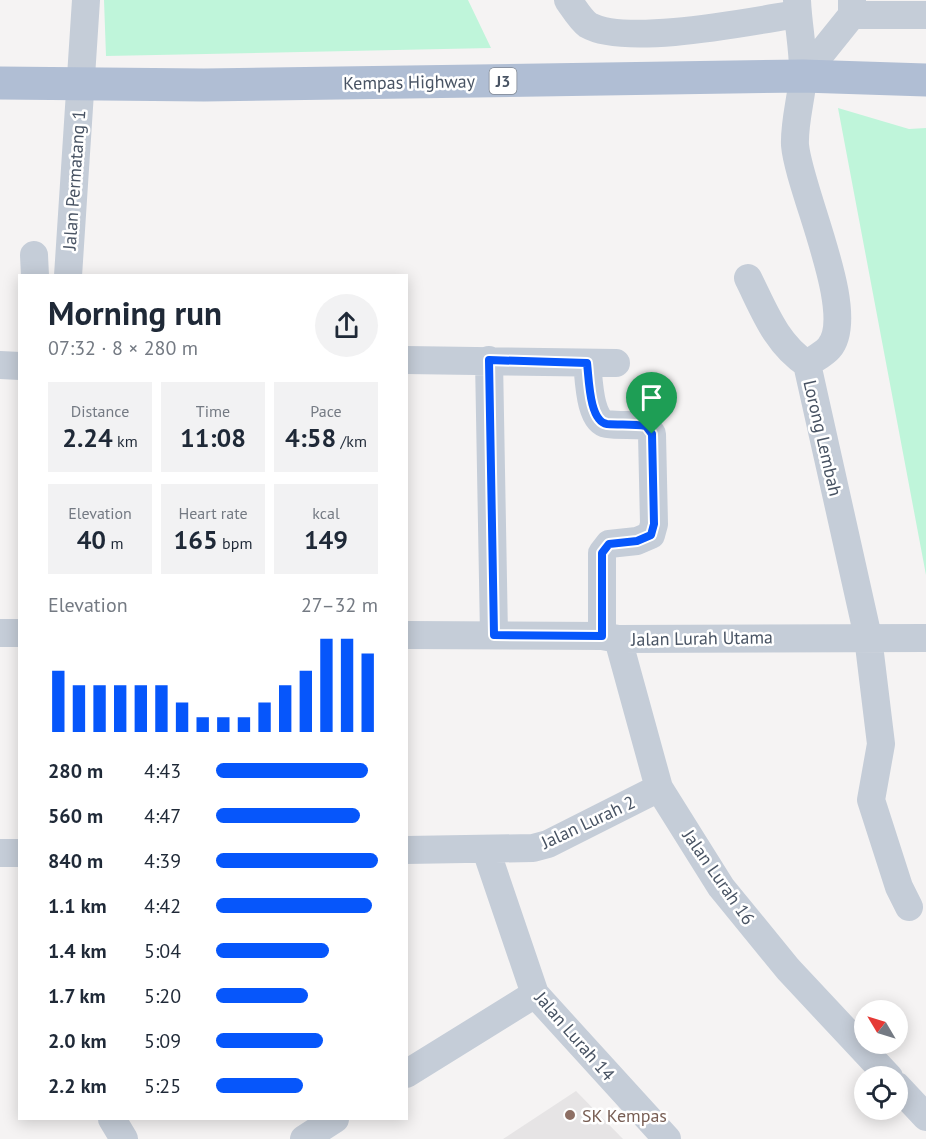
<!DOCTYPE html>
<meta charset="utf-8">
<style>
:root{--surface:#fff;--page:#f2f2f3;--text:#1f2937;--muted:#747a83;--accent:#0656fb}
body{margin:0;font-family:"PT Sans",sans-serif;background:var(--page);color:var(--text);height:100vh;display:flex;flex-direction:column;font-size:22px;white-space:nowrap}
*{box-sizing:border-box;margin:0}
p{font-size:20px;color:var(--muted)}
.icon{flex:none;width:33px;height:33px;fill:none;stroke:currentColor;stroke-width:2;stroke-linecap:round;stroke-linejoin:round}
.map{position:relative;flex:1;overflow:hidden}
.details{position:absolute;left:18px;top:274px;width:390px;height:846px;display:flex;flex-direction:column;background:var(--surface);border-radius:0px;box-shadow:0 3px 15px #0003}
.details>*{flex:none}
.needle{width:39px;rotate:308deg}
.tools{position:absolute;left:854px;top:1000px;display:grid;gap:12px}
.tools a{display:grid;place-items:center;width:54px;height:54px;border-radius:50%;background:var(--surface);box-shadow:0 3px 15px #0003;font-size:30px}
.pin{position:absolute;display:grid;place-items:center;width:51px;height:51px;color:#fff;margin:-62px -26px;border-radius:50% 50% 50% 0;rotate:-45deg;box-shadow:0 0 6px #0007}
.pin .icon{rotate:45deg}
.round{display:grid;place-items:center;flex:none;width:63px;height:63px;border-radius:32px;background:var(--page)}
.headline{display:flex;align-items:center;justify-content:space-between;height:102px;padding:0 30px}
h1{font-size:33px;font-weight:700;line-height:45px}
.figures{display:grid;grid-template-columns:repeat(3,1fr);gap:9px;height:102px;padding:6px 30px}
.figures div{display:grid;align-content:center;border-radius:0px;background:var(--page);text-align:center}
.figures b{font-size:26px;font-weight:700}
.figures small{font-size:16px;font-weight:400}
.figures p{font-size:16px}
.chart{height:168px;padding:12px 30px}
.chart p{display:flex;justify-content:space-between}
.chart svg{width:100%;height:108px;margin-top:6px;stroke:var(--accent);stroke-width:6}
ul{padding:0 30px;list-style:none;font-size:20px}
li{display:grid;grid-template-columns:96px 72px 1fr;align-items:center;height:45px}
li i{height:15px;border-radius:8px;background:var(--accent)}
.map>svg:first-child{display:block}
</style>
<div class="map">
<svg width="926" height="1139" viewBox="0 0 926 1139">
<rect width="100%" height="100%" fill="#f5f3f3"/>
<!-- education -->
<path fill="#e6e4e5" d="M576,1091L623,1139H503Z"/>
<!-- green -->
<path fill="#bff5da" d="M104,0H468L491,48L106,56Z
M838,108L909,129L926,128V575Z"/>
<g fill="none" stroke-linecap="round" stroke-linejoin="round">
<!-- minor -->
<path stroke="#c5cdd8" stroke-width="28" d="M568,0C573,7 581,20 588,25C626,47 753,21 797,14
M797,0C798,26 804,52 803,77C801,100 794,123 795,145C799,191 859,314 829,348C824,354 814,359 807,364L868,637L881,744L871,800L899,887L909,907
M852,15H926
M803,76L852,15V0
M34,255L35,276
M68,276L86,0
M748,278C764,310 776,344 807,364
M406,360L616,363
M489,360L494,635
M587,363C589,378 589,421 607,424C620,426 633,424 646,426L652,434L654,524L651,535L637,541L609,544L602,553V636
M0,365L20,366
M0,633H20
M406,635L602,636L618,639L926,638
M618,639L659,788L721,887L788,969L889,1077
M406,850L533,848L548,844L659,788
M486,850L535,994L667,1139
M0,853H20
M406,1074L535,994
M897,1086L926,1117
M112,1119L124,1139
M304,1139L335,1119"/>
<!-- major -->
<path stroke="#b0bed4" stroke-width="33" d="M0,83L204,85L803,76L926,80"/>
</g>
<g fill="none" stroke-linecap="round" stroke-linejoin="round">
<defs>
<path id="route" d="M489,360L587,363C589,378 589,421 607,424C620,425 633,424 646,426L652,434L654,524L651,535L637,541L609,544L602,553V636L494,635Z"/>
</defs>
<!-- route casing -->
<use href="#route" stroke="#fff" stroke-width="12"/>
<!-- route -->
<use href="#route" stroke="#0656fb" stroke-width="8"/>
</g>
<!-- markers -->
<circle fill="#8d6e63" stroke="#fff" stroke-width="2" cx="570" cy="1115" r="6"/>
<g text-anchor="middle" dominant-baseline="central" stroke-width="5" stroke-linejoin="round" paint-order="stroke">
<!-- shield labels -->
<rect fill="#fff" stroke="#7f8792" stroke-width="1.5" x="489.5" y="68" width="27" height="26" rx="4.5"/>
<g font-size="16" font-weight="bold" fill="#485363">
<text x="503" y="81">J3</text>
</g>
<!-- street labels -->
<g font-size="18" fill="#485363" stroke="#fff">
<text transform="translate(409 82) rotate(-1)">Kempas Highway</text>
<text transform="translate(74 180) rotate(-86)">Jalan Permatang 1</text>
<text transform="translate(823 438) rotate(77)">Lorong Lembah</text>
<text transform="translate(702 638) rotate(-1)">Jalan Lurah Utama</text>
<text transform="translate(588 822) rotate(-25)">Jalan Lurah 2</text>
<text transform="translate(719 877) rotate(55)">Jalan Lurah 16</text>
<text transform="translate(575 1036) rotate(49)">Jalan Lurah 14</text>
</g>
<!-- education labels -->
<g font-size="18" fill="#785e54" stroke="#fff" text-anchor="start">
<text x="582" y="1115">SK Kempas</text>
</g>
</g>
</svg>
<div class="tools">
<a><svg class="needle" viewBox="-14 -14 28 28"><path d="M0-13l5 13h-10z" fill="#e53935"/><path d="M0 13l5-13h-10z" fill="#747a83"/></svg></a>
<a><svg class="icon" aria-label="locate" viewBox="0 0 24 24"><circle cx="12" cy="12" r="6"/><path d="M12 2v4M12 18v4M2 12h4M18 12h4"/></svg></a>
</div>
<div class="pin" style="left:652px;top:434px;background:#1e9e55"><svg class="icon" aria-label="arrive" viewBox="0 0 24 24"><path d="M6 21V4h12l-3 4 3 4H6"/></svg></div>
<section class="details">
<div class="headline"><div><h1>Morning run</h1><p>07:32 · 8 × 280 m</p></div><a class="round"><svg class="icon" aria-label="share" viewBox="0 0 24 24"><path d="M12 15V3M7 8l5-5 5 5M5 13v7h14v-7"/></svg></a></div>
<div class="figures">
<div><p>Distance</p><b>2.24<small> km</small></b></div>
<div><p>Time</p><b>11:08</b></div>
<div><p>Pace</p><b>4:58<small> /km</small></b></div>
</div>
<div class="figures">
<div><p>Elevation</p><b>40<small> m</small></b></div>
<div><p>Heart rate</p><b>165<small> bpm</small></b></div>
<div><p>kcal</p><b>149</b></div>
</div>
<div class="chart"><p><span>Elevation</span>27–32 m</p>
<svg viewBox="0 0 160 44" preserveAspectRatio="none"><path d="M5 44V19M15 44V25M25 44V25M35 44V25M45 44V25M55 44V25M65 44V32M75 44V38M85 44V38M95 44V38M105 44V32M115 44V25M125 44V19M135 44V6M145 44V6M155 44V12"/></svg>
</div>
<ul>
<li><b>280 m</b>4:43<i style="width:94%"></i></li>
<li><b>560 m</b>4:47<i style="width:89%"></i></li>
<li><b>840 m</b>4:39<i style="width:100%"></i></li>
<li><b>1.1 km</b>4:42<i style="width:96%"></i></li>
<li><b>1.4 km</b>5:04<i style="width:70%"></i></li>
<li><b>1.7 km</b>5:20<i style="width:57%"></i></li>
<li><b>2.0 km</b>5:09<i style="width:66%"></i></li>
<li><b>2.2 km</b>5:25<i style="width:54%"></i></li>
</ul>
</section>
</div>
